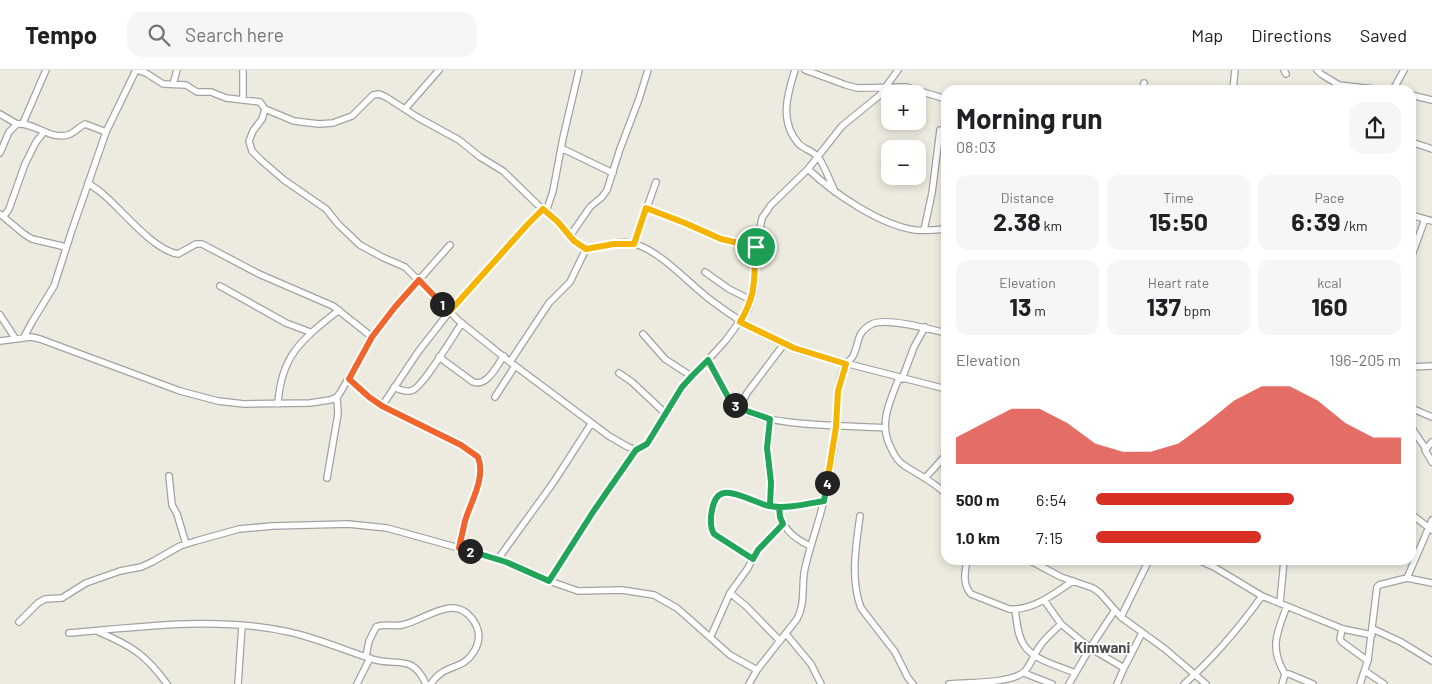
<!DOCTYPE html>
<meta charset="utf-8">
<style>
:root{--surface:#fff;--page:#f6f6f6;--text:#202124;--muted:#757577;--line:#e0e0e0;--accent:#d93025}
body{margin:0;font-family:Barlow,sans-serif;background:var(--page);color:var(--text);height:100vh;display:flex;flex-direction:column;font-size:19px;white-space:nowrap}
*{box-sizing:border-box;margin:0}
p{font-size:16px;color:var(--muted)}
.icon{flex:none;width:28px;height:28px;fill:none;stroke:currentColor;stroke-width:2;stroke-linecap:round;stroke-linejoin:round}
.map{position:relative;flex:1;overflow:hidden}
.sheet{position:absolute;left:941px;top:15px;width:475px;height:480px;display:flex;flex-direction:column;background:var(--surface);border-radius:15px;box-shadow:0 2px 8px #0003}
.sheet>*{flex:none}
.buttons{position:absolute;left:881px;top:15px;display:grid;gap:10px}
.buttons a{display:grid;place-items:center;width:45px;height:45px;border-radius:10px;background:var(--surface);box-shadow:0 2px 8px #0003;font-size:25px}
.pin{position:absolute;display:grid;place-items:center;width:42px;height:42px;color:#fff;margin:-21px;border:2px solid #fff;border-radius:50%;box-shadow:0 1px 5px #0007}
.km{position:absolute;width:25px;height:25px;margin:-12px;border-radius:50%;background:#222;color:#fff;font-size:14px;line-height:25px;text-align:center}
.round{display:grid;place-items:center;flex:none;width:52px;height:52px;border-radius:15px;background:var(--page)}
.headline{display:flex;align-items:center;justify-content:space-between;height:85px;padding:0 15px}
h1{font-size:28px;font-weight:700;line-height:38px}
.figures{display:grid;grid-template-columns:repeat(3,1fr);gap:8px;height:85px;padding:5px 15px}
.figures div{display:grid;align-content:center;border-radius:12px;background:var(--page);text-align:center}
.figures b{font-size:25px;font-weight:700}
.figures small{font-size:14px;font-weight:400}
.figures p{font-size:14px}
.chart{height:140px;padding:10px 15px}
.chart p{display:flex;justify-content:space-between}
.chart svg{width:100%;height:90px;margin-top:5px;fill:var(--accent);opacity:.7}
ul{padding:0 15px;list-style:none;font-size:16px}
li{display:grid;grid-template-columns:80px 60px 1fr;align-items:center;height:38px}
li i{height:12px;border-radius:6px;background:var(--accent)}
header{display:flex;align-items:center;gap:30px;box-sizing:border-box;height:70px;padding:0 25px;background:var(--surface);border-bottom:1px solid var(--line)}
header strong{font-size:24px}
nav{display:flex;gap:28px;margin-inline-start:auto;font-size:18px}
.search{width:350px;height:45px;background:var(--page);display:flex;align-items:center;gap:12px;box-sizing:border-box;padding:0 18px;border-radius:15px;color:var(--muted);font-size:19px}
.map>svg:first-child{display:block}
</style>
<header>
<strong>Tempo</strong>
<div class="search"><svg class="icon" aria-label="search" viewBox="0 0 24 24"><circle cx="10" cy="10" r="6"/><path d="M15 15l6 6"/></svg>Search here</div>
<nav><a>Map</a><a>Directions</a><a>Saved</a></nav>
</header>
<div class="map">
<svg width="1432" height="614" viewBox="0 0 1432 614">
<rect width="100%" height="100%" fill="#edeadf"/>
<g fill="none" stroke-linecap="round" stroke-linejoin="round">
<defs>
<path id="minor" d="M137,0L146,3L163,14L186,15L197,22H211L226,28L260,32L265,39L262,49L253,61L249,71L252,81L262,91L284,110L326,139L338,154L360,175L382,187L405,197L459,251L510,292L609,366L628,377L636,380L647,374L683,317L691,306L708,290L726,270L748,240L754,221L755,187L762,148L771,135L808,99L842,56L880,25L898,0
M795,0C787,25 779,52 799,74C804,79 813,81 818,87C822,91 832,115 835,122
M805,0L846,15L857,18L906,17L946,29
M1284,0L1286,4
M1317,0L1321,4L1339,15L1340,20
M173,14L177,0
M1339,15L1382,20
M1142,20L1144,13
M1233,20L1235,0
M1393,20L1404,0
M1411,25L1432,30
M243,30V0
M265,39L294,51L319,54L333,53L352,46L373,25L379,24L386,27L417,47L459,70L480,87L503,101L537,134L558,152L574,171L586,179C602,178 619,169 635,174C662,182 689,214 712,231C741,253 772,271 806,283L946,319
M405,39L439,0
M0,44L17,54
M23,53L46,0
M1411,72L1432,79
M561,78L613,103
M0,83L9,62L17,54C35,52 49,70 68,65C74,63 79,57 85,54L106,62
M808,99C833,123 880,155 915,160C925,161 936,160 946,159
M88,113C93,117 99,120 104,125C123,141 153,180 178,184L196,174H202L259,204L333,236L372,267
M646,138L685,153L721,169L757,177
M546,142L553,121L563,68L579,0
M0,144L24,164L32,169L66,177
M1411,145L1432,151
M4,146L9,139L25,94L36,72L44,62
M924,160L932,123L940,60
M570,166L590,137L602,127L607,120L620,79L639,29L648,0
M634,174L656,112
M1411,188L1425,149
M705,202L729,219L751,230
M220,216L286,253L310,262
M0,245L15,268
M643,264L665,289L691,306
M24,267L32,252L54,216L72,160L106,62L136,0
M0,271L31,267L40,269L180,321L218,331L244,334L310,333L330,330L337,327L340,323L372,267L395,237L450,175
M439,287L473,312C488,317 496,296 504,286
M708,290C716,304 722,323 733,334C759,358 849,355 884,358
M510,292L549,233L570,212L586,179
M1411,297L1432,296
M619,303L632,312L666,344
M899,308C890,331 878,354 891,378C894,385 898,392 905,396C919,405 934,412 946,424
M349,309L369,327L382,336L461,375L478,387C486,408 471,431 465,451C463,460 461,469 459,478
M902,309L914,277L925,257
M394,317C400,320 407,323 413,320C424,315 453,266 462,253
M495,327L515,296
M278,334C281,284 303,269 339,240
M382,336L418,282L450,241L528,154L543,139
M739,338L747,323L784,274
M1411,338L1432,347
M769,349L767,378L771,412L770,436
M1411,354L1413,360L1426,379
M1432,372L1425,380L1432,392
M169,406L172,435L177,444L186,474
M926,407L946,385
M327,408L338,344L337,327
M779,437C780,457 793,468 810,476
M1411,444L1432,460
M860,446C856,475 850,509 861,538L895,582L908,608L913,614
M498,489L553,413L591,354
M753,489L724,471L712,461C711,453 712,445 713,437C719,407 754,434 773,436C789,438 807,434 823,431
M967,490C965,502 962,514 971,524L1009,539C1033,541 1055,523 1073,511
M1029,490L1061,507L1093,518L1100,523L1121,547L1165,579L1206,614
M1198,490L1214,497L1262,526L1343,559L1372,565
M1407,508L1432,450
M549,511L593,442L636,380
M730,523L746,536L780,571
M1044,530L1061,554L1090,578L1124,598
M1280,533L1284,490
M1015,540C1017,551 1017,565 1024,575C1033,590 1059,596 1075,603
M1121,547L1149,490
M19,552L38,533L45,529L62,528L86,513L120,501L141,497L152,492L180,476L196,471L239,459L272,456L348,454L387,458L466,480L506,492L535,506L578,521L622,520L654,525L677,538L730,585L757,600
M1342,559L1340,569L1342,572L1368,591
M1373,559L1401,572L1432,591
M99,562C132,576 146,585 167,614
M69,563C142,557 216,546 289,562C317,568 344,580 372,589C397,597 412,583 426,614
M786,564L811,594L821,614
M711,566L730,523L748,498L755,484L783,454
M366,586L369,571L376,557C384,553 393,557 402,555C429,549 457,520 476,555C481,565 479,574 473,583C462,601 444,593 431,614
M1365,601L1384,614
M1024,603L1052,614
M1285,604C1269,578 1277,562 1287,536
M238,614L242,556
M357,614L370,588
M749,614L757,600L797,549C806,533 801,515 805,498C811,472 821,447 826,421C830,400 835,379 836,357C838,337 835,313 846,294C848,291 852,289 853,286C860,273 855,263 872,254C886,247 930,259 946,263
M949,614C969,612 1009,614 1024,602C1031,595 1034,584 1040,576C1046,567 1054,561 1061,554
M1069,614L1090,578L1115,540
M1117,614L1124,598L1142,563
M1184,614C1214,588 1239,558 1262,526
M1282,614L1285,604H1289L1313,614
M1360,614L1368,590L1377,517L1379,515L1407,508L1432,513"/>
</defs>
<!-- minor casing -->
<use href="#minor" stroke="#a2a2a2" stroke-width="8"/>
<!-- minor -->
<use href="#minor" stroke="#fff" stroke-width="5.5"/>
</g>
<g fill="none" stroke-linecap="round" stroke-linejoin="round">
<defs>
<path id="split-1" d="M442,234L450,241L528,154L543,139L558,152L574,171L586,179L614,174H634L646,138L685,153L721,169L756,177"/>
<path id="split-2" d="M442,234L419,210L395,237L372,267L349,309L369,327L382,336L461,375L478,387C486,408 471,431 465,451C463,460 461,469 459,478L470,481"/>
<path id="split-3" d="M470,481L506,492L549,511L593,442L636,380L647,374L682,317L692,306L708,290L728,327L735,335"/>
<path id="split-4" d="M735,335L741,339L770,349L767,378L771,412L770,436L779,437L780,447L783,454L758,480L753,489L714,464C708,454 711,425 724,423C736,421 756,433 769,436C786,439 807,434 824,431L827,413"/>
<path id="split-5" d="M756,177C753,208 758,222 740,252L794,278L846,294L838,321L836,357L827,413"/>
</defs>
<!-- split-1 casing -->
<use href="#split-1" stroke="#fff" stroke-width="10"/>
<!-- split-2 casing -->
<use href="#split-2" stroke="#fff" stroke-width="10"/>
<!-- split-3 casing -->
<use href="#split-3" stroke="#fff" stroke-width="10"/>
<!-- split-4 casing -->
<use href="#split-4" stroke="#fff" stroke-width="10"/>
<!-- split-5 casing -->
<use href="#split-5" stroke="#fff" stroke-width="10"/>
<!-- split-1 -->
<use href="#split-1" stroke="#f5b400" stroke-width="6"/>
<!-- split-2 -->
<use href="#split-2" stroke="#f0652b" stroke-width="6"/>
<!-- split-3 -->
<use href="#split-3" stroke="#22a559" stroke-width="6"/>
<!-- split-4 -->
<use href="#split-4" stroke="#22a559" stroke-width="6"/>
<!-- split-5 -->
<use href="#split-5" stroke="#f5b400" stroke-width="6"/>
</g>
<g text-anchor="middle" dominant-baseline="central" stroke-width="4" stroke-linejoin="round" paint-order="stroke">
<!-- quarter labels -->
<g font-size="15" font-weight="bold" fill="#4e4e4e" stroke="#fff">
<text x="1102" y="577">Kimwani</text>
</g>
</g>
</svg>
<div class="buttons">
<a>+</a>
<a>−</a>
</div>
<div class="pin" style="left:756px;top:177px;background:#1e9e55"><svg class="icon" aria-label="arrive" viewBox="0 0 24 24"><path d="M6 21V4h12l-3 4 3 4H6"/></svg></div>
<b class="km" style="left:442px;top:234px">1</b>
<b class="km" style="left:470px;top:481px">2</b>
<b class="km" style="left:735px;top:335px">3</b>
<b class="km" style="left:827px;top:413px">4</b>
<section class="sheet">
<div class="headline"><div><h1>Morning run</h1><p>08:03</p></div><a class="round"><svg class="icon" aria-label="share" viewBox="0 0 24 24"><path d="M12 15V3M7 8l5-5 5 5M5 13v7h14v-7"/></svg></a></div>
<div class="figures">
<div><p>Distance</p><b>2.38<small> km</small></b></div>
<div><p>Time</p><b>15:50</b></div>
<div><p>Pace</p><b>6:39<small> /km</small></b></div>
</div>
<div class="figures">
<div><p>Elevation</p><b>13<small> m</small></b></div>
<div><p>Heart rate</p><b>137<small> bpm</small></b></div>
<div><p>kcal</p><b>160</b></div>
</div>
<div class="chart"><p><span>Elevation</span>196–205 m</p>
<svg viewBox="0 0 160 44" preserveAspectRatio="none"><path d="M0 44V31L10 24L20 17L30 17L40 24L50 34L60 38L70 38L80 34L90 24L100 13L110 6L120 6L130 13L140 24L150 31L160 31V44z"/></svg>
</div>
<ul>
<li><b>500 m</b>6:54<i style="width:65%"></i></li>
<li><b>1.0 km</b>7:15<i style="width:54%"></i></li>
</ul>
</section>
</div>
